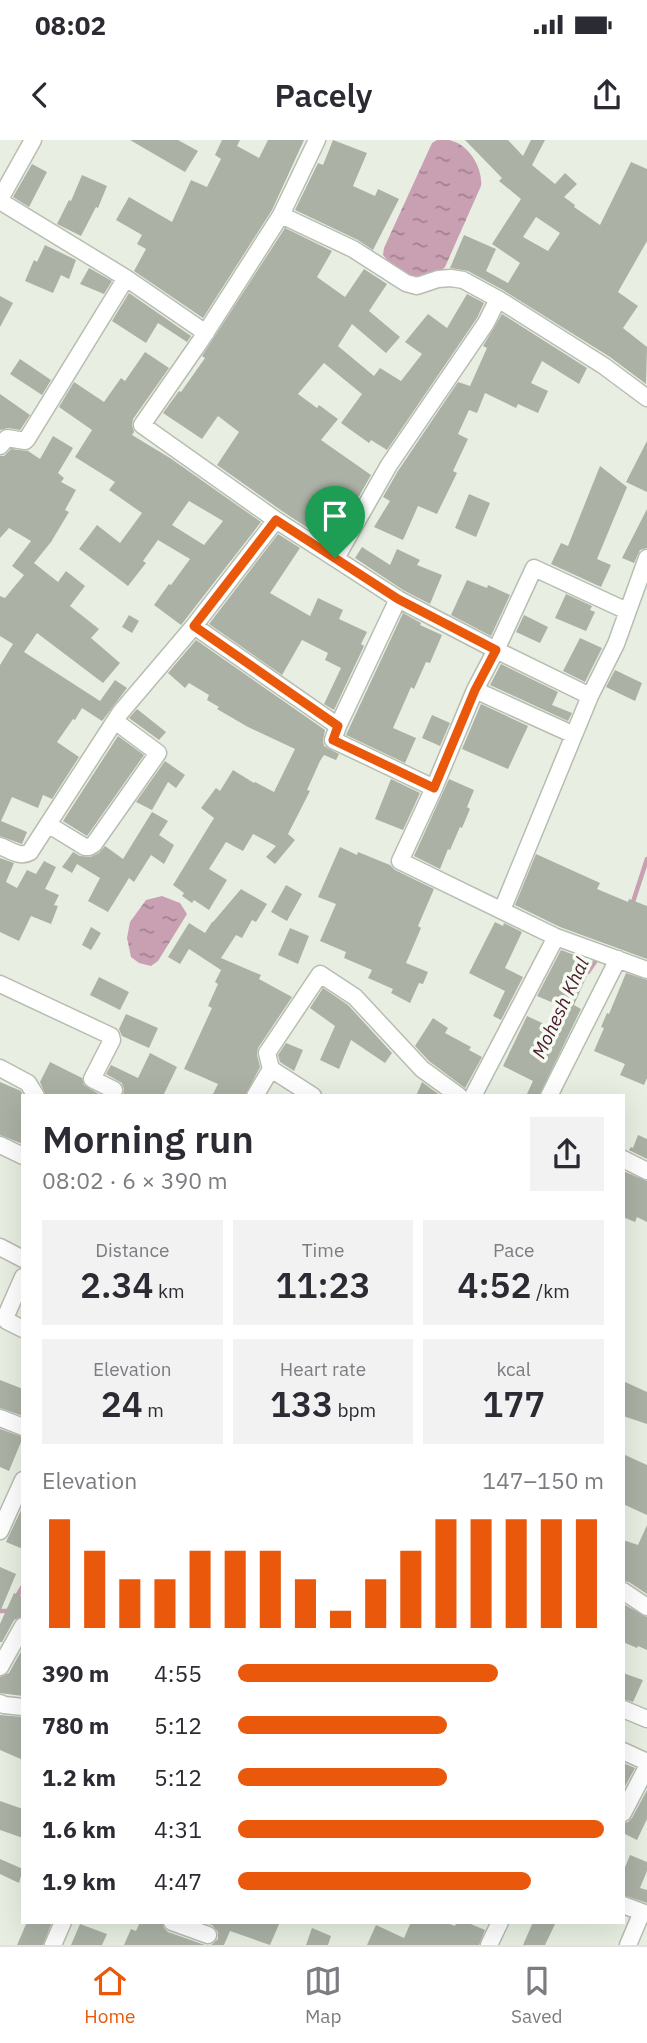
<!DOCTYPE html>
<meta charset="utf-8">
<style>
:root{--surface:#fff;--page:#f2f2f3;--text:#2b2b33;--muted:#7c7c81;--line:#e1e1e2;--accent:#ea580c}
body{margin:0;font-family:"IBM Plex Sans",sans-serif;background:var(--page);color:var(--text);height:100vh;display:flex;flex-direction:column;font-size:26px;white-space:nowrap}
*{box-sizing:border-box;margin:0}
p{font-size:23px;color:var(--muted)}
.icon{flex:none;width:38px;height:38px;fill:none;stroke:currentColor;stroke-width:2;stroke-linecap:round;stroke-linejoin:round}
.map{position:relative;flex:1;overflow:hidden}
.panel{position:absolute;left:21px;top:954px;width:604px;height:830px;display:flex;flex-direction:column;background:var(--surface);border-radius:0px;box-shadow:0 7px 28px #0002}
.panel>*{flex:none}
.pin{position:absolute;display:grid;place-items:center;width:60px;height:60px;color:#fff;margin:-72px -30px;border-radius:50% 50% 50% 0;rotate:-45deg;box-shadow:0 0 7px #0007}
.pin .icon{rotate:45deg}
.round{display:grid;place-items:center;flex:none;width:74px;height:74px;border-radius:0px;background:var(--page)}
.overview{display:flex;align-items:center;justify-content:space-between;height:119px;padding:0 21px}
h1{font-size:38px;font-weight:600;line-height:52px}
.figures{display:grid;grid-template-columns:repeat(3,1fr);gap:10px;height:119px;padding:7px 21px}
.figures div{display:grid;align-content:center;border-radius:0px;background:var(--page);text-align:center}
.figures b{font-size:35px;font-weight:600}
.figures small{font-size:19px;font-weight:400}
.figures p{font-size:19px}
.chart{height:196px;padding:14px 21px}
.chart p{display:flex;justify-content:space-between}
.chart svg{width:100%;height:126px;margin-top:7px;stroke:var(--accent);stroke-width:6}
ul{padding:0 21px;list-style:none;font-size:23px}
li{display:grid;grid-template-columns:112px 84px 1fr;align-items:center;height:52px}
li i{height:18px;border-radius:9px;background:var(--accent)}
.status{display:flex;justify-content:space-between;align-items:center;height:49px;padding:0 35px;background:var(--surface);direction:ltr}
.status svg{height:19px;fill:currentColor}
header{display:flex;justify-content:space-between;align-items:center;height:91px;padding:0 21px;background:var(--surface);font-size:32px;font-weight:600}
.dock{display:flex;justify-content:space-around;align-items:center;height:98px;border-top:2px solid var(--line);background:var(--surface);font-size:19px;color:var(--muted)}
.dock a{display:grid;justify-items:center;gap:4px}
.dock .selected{color:var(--accent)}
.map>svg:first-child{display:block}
</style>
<div class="status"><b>08:02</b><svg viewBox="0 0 49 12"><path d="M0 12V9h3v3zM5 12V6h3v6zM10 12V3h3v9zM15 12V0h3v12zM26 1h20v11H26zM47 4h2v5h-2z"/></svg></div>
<header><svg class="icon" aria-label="back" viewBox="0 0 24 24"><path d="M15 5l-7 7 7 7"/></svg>Pacely<svg class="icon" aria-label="share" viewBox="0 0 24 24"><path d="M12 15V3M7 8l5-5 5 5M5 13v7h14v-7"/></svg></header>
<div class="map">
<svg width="647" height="1805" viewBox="0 0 647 1805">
<defs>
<pattern id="water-ripples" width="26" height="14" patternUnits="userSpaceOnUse" patternTransform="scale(1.75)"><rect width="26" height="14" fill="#c8a0b2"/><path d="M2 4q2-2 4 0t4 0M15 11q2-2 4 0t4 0" fill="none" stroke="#a1818f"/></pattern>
</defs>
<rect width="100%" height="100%" fill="#e8efe2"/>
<!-- water -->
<path fill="url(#water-ripples)" d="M437,0C441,0 445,0 449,0C469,4 483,28 481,46L445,127L441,131L426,133L414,140C402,133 391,125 383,115L384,108L432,3Z
M162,756L180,763L187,774L158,821L151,826L139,823L131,817L127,798L130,782L146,760Z"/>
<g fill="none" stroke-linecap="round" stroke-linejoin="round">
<!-- stream -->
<path stroke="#c8a0b2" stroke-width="4.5" d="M632,765L647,719
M588,832L599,816
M16,1458L23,1446
M0,1471H8L10,1468"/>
</g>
<!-- building -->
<path fill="#abb1a5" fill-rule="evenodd" d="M130,0H178L198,11L185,32Z
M222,0H240L237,6L259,18L268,0H304L272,70L203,178L134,131L146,109L137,104L142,95L116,80L129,57L172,82L191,40L207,47L221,19L215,15Z
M333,0L367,13L353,46L375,56L378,49L399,59L373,110L358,100L295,70L318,23L323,25Z
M465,0H508L523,16L531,0H545L532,25L555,44L565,33L577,44L564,57L575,65L574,67L600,85L631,22L647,29V101L618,152L638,166L623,188L647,207L646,244L610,217L503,150L468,131L450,128L464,95L496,109L486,131L508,143L520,123L492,104L521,59L499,41L502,38ZM536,77L560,93L548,111L523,97Z
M32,24L47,32L29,67L13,57Z
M82,35L107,46L98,68L96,67L81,96L57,84L69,60L71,61Z
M285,88L332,111L317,137L345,157L364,129L387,144L369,171L400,197L386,213L352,184L338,206L374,236L380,228L401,241L422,214L405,202L428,174L447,188L467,154L484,163L477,178L387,310L371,300L369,303L341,283L362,254L324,223L298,254L317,268L319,265L338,279L321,300L371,335L332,404L282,371L217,325L239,292L218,276L202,299L163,273L179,251L181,252L205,218L202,216Z
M45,105L76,120L69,139L61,135L53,153L25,141L34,120L37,122Z
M89,128L112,141L104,154L80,144Z
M129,153L191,196L187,202L158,183L146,203L112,181Z
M0,156L13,163L0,187Z
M502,174L587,228L579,244L542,221L531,243L548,251L538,273L518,264L516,268L485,253L477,273L469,270L458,294L468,299L453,331L457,333L437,374L418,366L403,400L374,387L390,361L383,357L398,331L458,242L470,246L487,208L483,206Z
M145,212L169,228L133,279L132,285L134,292L132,295L170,318L261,382L181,485L154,465L169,444L171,445L190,419L158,400L143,421L146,423L128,446L79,409L97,385L120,403L142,373L109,350L115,342L75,317L92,290L59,267L74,242L104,262L121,238L125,241ZM189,361L223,381L204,405L172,385Z
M20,219L51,240L42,255L10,234Z
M0,254L30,275L20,290L8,288L0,290Z
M53,296L73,308L58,333L64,338L61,342L76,350L65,370L69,372L51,402L34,423L58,442L66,431L85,446L70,466L99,489L91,498L120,523L103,543L37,493L24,512L100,561L115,540L127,548L102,581L82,568L75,580L73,579L57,602L79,617L52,659L43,655L38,668L12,657L1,681L27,692L22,704L0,696V525L13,504L0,496V456L5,458L24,435L12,426L31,401L9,388L0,398V316H4L11,309L28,311L40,319Z
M647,301V352L626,342Z
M600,326L627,347L597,419L611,425L601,447L551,424L561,403L568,406Z
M469,354L490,363L476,397L455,388Z
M647,369V408L640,410L634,423L622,418Z
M278,394L300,408L270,453L310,476L318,458L343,470L339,479L367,492L361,504L364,506L334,570L324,564L341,528L325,520L328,513L302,500L282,535L209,484Z
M362,407L390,425L397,409L420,420L417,425L442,435L430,464L403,450L355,418Z
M467,440L487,448L488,445L510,455L491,496L451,475Z
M566,454L592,466L590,470L595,472L586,491L555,478Z
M403,473L421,483L420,485L442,495L430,523L426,522L414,549L411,547L393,588L416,598L405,623L346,595Z
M129,475L139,481L132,493L122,487Z
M524,475L548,487L540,503L516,492Z
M580,498L602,508L585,542L563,531Z
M196,500L325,590L323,601L324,606L339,614L336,620L324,615L320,621L307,650L310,651L288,694L295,700L275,724L266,717L276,706L253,694L243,711L226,702L209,729L227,740L209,770L194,760L192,763L182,756L184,753L173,745L214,678L201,668L216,648L220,651L233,630L254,643L255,642L274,652L295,609L248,587L217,569L219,567L207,560L209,555L189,543L185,548L168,533Z
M501,524L558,552L552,565L572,573L568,581L490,545Z
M615,530L642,543L635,561L606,547Z
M481,564L528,586L508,629L462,609Z
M137,569L166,592L159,600L129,578Z
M432,575L450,583L440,606L422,598Z
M118,596L144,615L87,696L63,681Z
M165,621L185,635L176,648L168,642L152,670L136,662Z
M391,639L420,653L403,690L375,679Z
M449,639L474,650L467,667L470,669L462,688L460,687L450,710L448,709L440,729L414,716Z
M152,672L168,681L159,695L174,705L164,724L151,715L134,742L129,738L108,772L88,761L100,738L77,724L72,733L62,727L73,712L80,716L90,717L99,713L105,706L123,719Z
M340,707L357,715L358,712L390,725L395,730L434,749L418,786L421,788L406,823L428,832L423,844L419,843L410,863L391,853L393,849L368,838L372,830L344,818L346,812L320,801L336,764L318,757Z
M536,714L600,743L597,749L628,762L629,759L647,766V819L560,787L515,765Z
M0,718L14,723L6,742L17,748L27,730L36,734L44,721L56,727L45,749L59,755L54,765L58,766L51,784L31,776L19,801L0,792Z
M286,745L302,754L287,781L271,772Z
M241,749L267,764L256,782L252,780L242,798L236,795L221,818L261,835L259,839L292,857L258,908L257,915L260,927L245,956H212L218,944L184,929L212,868L208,866L218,844L215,842L221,830L189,809L180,824L168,817L189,783L205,793L212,782H213Z
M495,782L503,786L504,783L522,792L505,828L523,837L501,880L493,876L505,851L469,833Z
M91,787L101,793L91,810L82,805Z
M290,788L309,796L298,824L278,815Z
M561,810L593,822L574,865L581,869L539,956H526L533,941L503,926L527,876L553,888L563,867L537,856Z
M626,833L647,840V938L644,945L620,935L625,924L594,911L604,888L601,887L607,873L609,874Z
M99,837L129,852L120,870L90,855Z
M323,848L348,865L392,913L385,923L351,900L339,929L320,920L335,886L310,868Z
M126,874L158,888L149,908L122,896L119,889Z
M433,878L448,888L445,893L471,907L469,910L482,917L465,948L429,921L415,906Z
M286,903L303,910L294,931L280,922L278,915Z
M150,913L177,927L163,956H123L124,949L122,943L106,934L111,925L138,938Z
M50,922L82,938L84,945L102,956H46L40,942Z
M0,942L21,951L23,955V1004L0,995Z
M422,942L441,956H416Z
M638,995L647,999V1019L629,1010L631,1007L633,1008Z
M623,1031L647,1041V1082L637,1077L635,1082L623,1077Z
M0,1240L23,1249V1276L0,1268Z
M623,1241L647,1252V1284L623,1276Z
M0,1289L23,1297L9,1331L0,1327Z
M623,1314L647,1325V1375L623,1364Z
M23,1366V1409L6,1402Z
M647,1385V1454L629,1442L623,1441V1400L638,1405Z
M0,1427L16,1434L0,1472Z
M14,1453L23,1457V1476L14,1480L2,1502H0V1484Z
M623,1464L647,1477V1510L638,1506L637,1508L623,1502Z
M23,1508V1556L0,1553V1537L9,1533Z
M623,1533L643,1540L633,1562L623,1559Z
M0,1575L23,1577V1620L0,1610Z
M623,1623L635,1628L623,1650Z
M647,1650V1679L637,1700L623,1693V1683L628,1682L632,1678Z
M0,1661L23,1669V1698L0,1690Z
M630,1715L647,1722V1731L640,1748L647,1750V1763L623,1755V1732Z
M0,1719L23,1729L19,1743L0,1734Z
M27,1782H52L43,1805H17Z
M140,1782H162L164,1788L168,1792L205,1805H124L131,1789L136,1791Z
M202,1782H280L270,1805L230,1791L224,1805H211L218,1799V1792L212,1785Z
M411,1782H444L455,1786L457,1782H466L485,1790L479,1805H367L376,1785L404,1798Z
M533,1782H556L545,1805H523Z
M80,1784L107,1794L102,1805H71Z
M312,1788L331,1796L328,1805H306Z"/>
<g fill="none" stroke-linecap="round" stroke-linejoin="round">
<defs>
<path id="street" d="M317,0L281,75L201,200L142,285L276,380L398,459L496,510L590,556L616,504L647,418
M0,59L33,0
M0,61L126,138L206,193
M281,75L353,109L406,143L417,146L438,139L451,138L463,140L498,159
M0,306L7,298L25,301L27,299L126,138
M336,418L389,325L486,183L498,159L604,226L647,258
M627,471L534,428L496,510L475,550L434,648L400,721L556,797L647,830
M194,486L276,380
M475,550L574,595
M338,586L398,459
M49,685L85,707H89L94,704L158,613L115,581
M0,706C10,710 20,718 30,712L120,573L194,486L338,586L333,600L434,648
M502,770L590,556
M0,844L111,896L112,900L92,939L114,950L112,956
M0,928L28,943L36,956
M271,929L313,956
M255,956L271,929L267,913L320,834L355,857L422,929L459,956
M473,956L556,797
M549,956L618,819
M0,1005L23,1016
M623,1019L647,1031
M0,1107L23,1119
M23,1137L5,1178L7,1181L23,1189
M0,1278L23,1287
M0,1391L23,1340
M623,1451L647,1467
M0,1527L23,1486
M0,1563L4,1565L23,1567
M623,1569L647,1579
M623,1611L647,1622
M623,1673L647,1627
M623,1765L647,1774
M172,1782L208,1795
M53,1805L63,1782
M489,1805L500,1782
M628,1805L642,1772"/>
</defs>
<!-- street casing -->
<use href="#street" stroke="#b7bdb1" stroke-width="19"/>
<!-- street -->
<use href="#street" stroke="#fff" stroke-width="16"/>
</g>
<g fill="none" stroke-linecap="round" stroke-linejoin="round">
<defs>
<path id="route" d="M276,380L398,459L496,510L475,550L434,648L333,600L338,586L194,486Z"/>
</defs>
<!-- route casing -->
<use href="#route" stroke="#fff" stroke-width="14"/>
<!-- route -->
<use href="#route" stroke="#ea580c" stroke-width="9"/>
</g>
<g text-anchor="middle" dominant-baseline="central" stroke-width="7" stroke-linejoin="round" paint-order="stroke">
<!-- water labels -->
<g font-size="19" font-style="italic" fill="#4d1b36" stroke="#f5fcef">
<text transform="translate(560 868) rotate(-65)">Mohesh Khal</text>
</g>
</g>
</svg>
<div class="pin" style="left:335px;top:418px;background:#1e9e55"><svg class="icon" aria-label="arrive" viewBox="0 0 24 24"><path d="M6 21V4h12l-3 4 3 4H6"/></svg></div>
<section class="panel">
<div class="overview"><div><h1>Morning run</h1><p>08:02 · 6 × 390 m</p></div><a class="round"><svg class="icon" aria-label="share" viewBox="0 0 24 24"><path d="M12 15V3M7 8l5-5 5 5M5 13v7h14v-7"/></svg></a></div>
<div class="figures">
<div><p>Distance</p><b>2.34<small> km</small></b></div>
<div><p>Time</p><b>11:23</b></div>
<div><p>Pace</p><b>4:52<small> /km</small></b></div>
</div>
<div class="figures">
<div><p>Elevation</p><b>24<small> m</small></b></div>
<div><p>Heart rate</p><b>133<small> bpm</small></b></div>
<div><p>kcal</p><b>177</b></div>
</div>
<div class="chart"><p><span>Elevation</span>147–150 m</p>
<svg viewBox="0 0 160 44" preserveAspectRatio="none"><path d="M5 44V6M15 44V17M25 44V27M35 44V27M45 44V17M55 44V17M65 44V17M75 44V27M85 44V38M95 44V27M105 44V17M115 44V6M125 44V6M135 44V6M145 44V6M155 44V6"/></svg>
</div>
<ul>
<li><b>390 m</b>4:55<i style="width:71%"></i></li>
<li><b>780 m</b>5:12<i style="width:57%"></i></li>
<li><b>1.2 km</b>5:12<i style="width:57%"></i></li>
<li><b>1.6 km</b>4:31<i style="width:100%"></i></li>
<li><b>1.9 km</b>4:47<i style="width:80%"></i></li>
</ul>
</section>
</div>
<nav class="dock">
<a class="selected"><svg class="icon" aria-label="home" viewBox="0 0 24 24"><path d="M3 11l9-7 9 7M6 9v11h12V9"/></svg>Home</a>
<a><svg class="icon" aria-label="map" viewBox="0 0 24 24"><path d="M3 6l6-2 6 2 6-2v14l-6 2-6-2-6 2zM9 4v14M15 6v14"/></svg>Map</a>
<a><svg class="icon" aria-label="saved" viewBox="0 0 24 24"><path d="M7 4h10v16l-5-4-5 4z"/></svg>Saved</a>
</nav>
